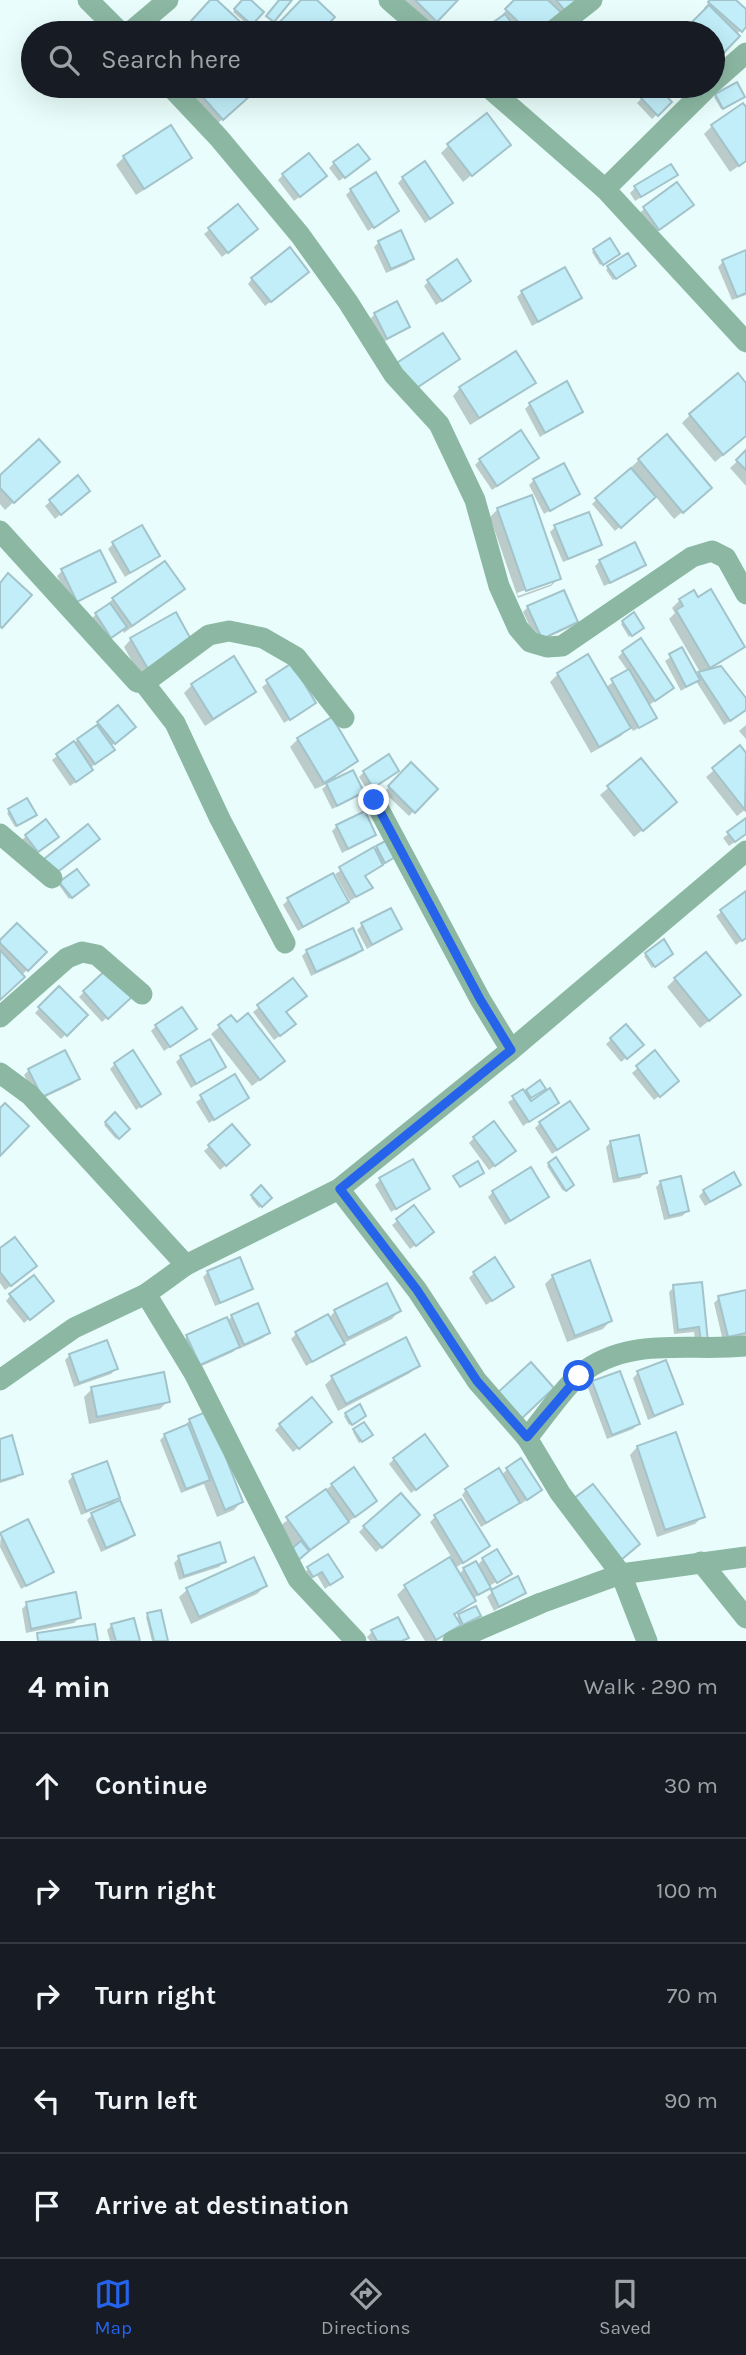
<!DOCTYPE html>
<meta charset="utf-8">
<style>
:root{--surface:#171b24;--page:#242831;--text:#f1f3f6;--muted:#9ea1a6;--line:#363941;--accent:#2563eb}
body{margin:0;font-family:Karla,sans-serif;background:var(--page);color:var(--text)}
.stop{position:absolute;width:21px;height:21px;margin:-16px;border:5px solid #2563eb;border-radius:50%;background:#fff}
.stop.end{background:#2563eb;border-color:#fff;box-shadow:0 2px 7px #0008}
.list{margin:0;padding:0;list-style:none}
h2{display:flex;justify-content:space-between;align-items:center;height:91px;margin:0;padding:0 28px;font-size:30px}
h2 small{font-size:23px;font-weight:400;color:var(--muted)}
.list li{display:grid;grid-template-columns:46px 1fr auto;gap:21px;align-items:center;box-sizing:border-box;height:105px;padding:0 28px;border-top:2px solid var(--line)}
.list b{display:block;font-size:26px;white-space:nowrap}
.list em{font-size:23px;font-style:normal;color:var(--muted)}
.icon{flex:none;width:38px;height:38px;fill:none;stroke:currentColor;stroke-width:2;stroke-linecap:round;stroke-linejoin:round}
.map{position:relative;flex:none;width:746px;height:1641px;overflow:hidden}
.search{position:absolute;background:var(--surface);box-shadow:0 7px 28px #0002;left:21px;right:21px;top:21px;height:77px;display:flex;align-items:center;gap:18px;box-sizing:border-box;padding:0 24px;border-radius:38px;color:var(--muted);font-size:26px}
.sheet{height:616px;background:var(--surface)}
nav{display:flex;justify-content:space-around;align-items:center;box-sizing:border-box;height:98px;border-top:2px solid var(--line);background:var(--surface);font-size:19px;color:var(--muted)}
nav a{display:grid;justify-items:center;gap:4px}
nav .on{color:var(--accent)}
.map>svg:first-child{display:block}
.shadow{fill:#0003;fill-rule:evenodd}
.building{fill:#c1eef9;stroke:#a3c3cb;stroke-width:2}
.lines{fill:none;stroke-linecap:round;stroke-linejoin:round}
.minor{stroke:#8cb8a3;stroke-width:21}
.route{stroke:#2563eb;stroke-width:9}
</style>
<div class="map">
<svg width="746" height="1641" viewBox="0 0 746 1641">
<rect width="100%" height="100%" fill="#e9fefc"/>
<g class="shadow">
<path d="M212,0l32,27 -6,6h-44l-7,-6z"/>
<path d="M244,0h4l14,12 -13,14 -16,-14z"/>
<path d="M405,0h50l-24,25z"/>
<path d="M516,0h63l-38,33 -6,-6 -6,6h-9l-4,-4v4h-35l23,-16 -2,-2z"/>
<path d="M711,0h23l12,11v13l-10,11 2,1 -25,26v-29h-30l23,-23 -2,-2z"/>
<path d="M176,27l5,6h-12z"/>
<path d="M196,86h52l-6,4 5,6 -30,28 -28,-32z"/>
<path d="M654,86h27l-13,14 2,2 -18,17 -15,-16z"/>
<path d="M716,95l25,3 -20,11 -7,-12z"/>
<path d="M746,111v50l-16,11 -26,-38 8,-8z"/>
<path d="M449,145h60l-46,37 -22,-29z"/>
<path d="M124,157l66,1 -8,7 -46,30 -20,-30z"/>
<path d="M334,163l29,1 -24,17 -10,-13z"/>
<path d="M283,175l37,6 -26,20 -16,-21z"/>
<path d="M403,178l48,25 -26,20 -27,-40z"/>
<path d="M671,179l-36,22 -5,-8 5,-5z"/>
<path d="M677,185l9,25 -33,24 -14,-21z"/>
<path d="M351,190l46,21 -29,20 -22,-36z"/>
<path d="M238,206l13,28 -29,23 -18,-23z"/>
<path d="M379,242l33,17 -5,5 -21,9 -12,-26z"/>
<path d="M594,250l22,5 -16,10 -8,-13z"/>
<path d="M746,252v43l-14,5 -14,-33 5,-5z"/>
<path d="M608,268h24l-19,12 -7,-10z"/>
<path d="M302,277l-37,29 -17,-22 4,-5z"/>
<path d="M429,281l35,5 -28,19 -12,-19z"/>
<path d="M522,292l58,6 -48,28 -15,-29z"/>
<path d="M375,314l33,13 -26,16 -12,-24z"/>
<path d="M533,382l-7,8 -56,35 -17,-29 7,-8z"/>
<path d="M746,386v50l-31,26 -33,-39 8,-8z"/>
<path d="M530,404l51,7 -41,26 -15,-28z"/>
<path d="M746,453v33l-16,-18z"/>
<path d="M480,460l52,2 -40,28 -17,-25z"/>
<path d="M639,460l63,35 -28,24 -19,-23 -40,35 -23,-27z"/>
<path d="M49,469l-44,41 -5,-6v-27z"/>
<path d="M77,478l6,17 -28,24 -10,-13z"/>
<path d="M534,480l44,14 -34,20 -15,-29z"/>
<path d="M498,509l61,69 -8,8 -33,12 -28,-81zM552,580v4l-34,12 -1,-3z"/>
<path d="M555,527l45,17 -5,5 -32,13 -13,-30z"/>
<path d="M113,544l45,11 -33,22 -17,-28z"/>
<path d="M600,561l44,4 -5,5 -35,16 -9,-20z"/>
<path d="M62,571l51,10 -5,5 -36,19 -15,-29z"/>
<path d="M183,589l-59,44 -2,-4 -16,12 -15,-22 22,-20z"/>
<path d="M697,599l46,48 -8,7 -27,16 38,31v9l-22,15 -28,-44 -15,10 -16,-30 17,-12 14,28 4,-5 -31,-53 6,-6 -3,-5 8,-8z"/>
<path d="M528,607l48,15 -5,5 -34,15 -14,-30z"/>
<path d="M623,622l17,7 -11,8 -8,-13z"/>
<path d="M131,639l60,4 -51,33 -16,-29z"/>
<path d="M623,652l49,36 -24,18 6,11 -5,5 -16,9 -3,-5 -9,10 -30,17 -41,-71 8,-8 47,14 23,-17 -10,-14z"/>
<path d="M291,666l23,37 -30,20 -22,-36z"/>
<path d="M192,685l62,7 -8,7 -41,27 -21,-33z"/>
<path d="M99,723l30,8 -19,16 -2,8 -18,13 1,2 -5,5 -16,11 -18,-26z"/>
<path d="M746,725v14l-7,-8z"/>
<path d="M298,739l58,22 -21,16 27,15 -5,5 -25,12 -10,-20 7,-6 -14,6 -25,-42z"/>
<path d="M740,748l6,8v53l-9,7 -31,-39z"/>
<path d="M641,760l26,50 -33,27 -34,-42z"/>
<path d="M411,765l24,24 -26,27 -25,-24z"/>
<path d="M397,771l-29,20 -9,-14 5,-5z"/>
<path d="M26,800l6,16 -17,11 -8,-14z"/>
<path d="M746,820v14l-17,12 -6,-8z"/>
<path d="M337,826l37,8 -5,5 -27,14 -10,-22z"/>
<path d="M26,836l26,6 -20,14 -11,-15z"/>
<path d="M377,848l16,10 -29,19 6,11 -20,13 -15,-27z"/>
<path d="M76,871l11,13 -18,15 -10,-14z"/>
<path d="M746,893v44l-10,8 -20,-29z"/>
<path d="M288,900l58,2 -48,29 -15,-26z"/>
<path d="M362,925l38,4 -33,20 -10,-19z"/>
<path d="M0,942l44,10 -44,46z"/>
<path d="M663,942l6,13 -17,13 -8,-12z"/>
<path d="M361,950l-5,5 -45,21 -9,-20 5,-5z"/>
<path d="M675,979l56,24 -31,25 -33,-41z"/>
<path d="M293,980l-9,32 5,17 -15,11 -21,-28z"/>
<path d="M59,988l27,27 -25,24 -26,-26z"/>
<path d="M84,992l46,4 -28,26 -23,-25z"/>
<path d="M231,1017l44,51 -23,18 -41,-52z"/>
<path d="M156,1026l39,3 -31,22 -13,-20z"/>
<path d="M626,1026l10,24 -15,12 -15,-18z"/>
<path d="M655,1053l17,33 -18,14 -22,-27z"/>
<path d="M181,1057l43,10 -33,21 -15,-26z"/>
<path d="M115,1064l43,30 -22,16 -26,-41z"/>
<path d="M29,1070l49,9 -5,5 -36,17 -13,-26z"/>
<path d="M234,1076l13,22 -38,25 -13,-21z"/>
<path d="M541,1090l-14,9 3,4h27l-34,23 -15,-24 19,-11z"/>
<path d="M115,1115l13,14 -12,10 -12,-14z"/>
<path d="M540,1123l47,6 -35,25 -17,-26z"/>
<path d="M232,1126l11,24 -23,20 -16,-19z"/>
<path d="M474,1138l35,17 -20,15 -20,-27z"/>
<path d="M611,1142l34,31 -5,5 -27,5 -7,-36z"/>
<path d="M549,1164l21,23 -7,4 -16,-25z"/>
<path d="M380,1180l48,9 -37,23 -16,-27z"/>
<path d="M661,1182l27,29 -6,5 -18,4 -8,-33z"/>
<path d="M739,1184l-34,22 -6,-10 5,-5z"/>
<path d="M261,1188l9,10 -11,10 -8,-10z"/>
<path d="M493,1192l54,5 -42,28 -17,-28z"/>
<path d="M413,1208l13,29 -16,12 -18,-24z"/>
<path d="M0,1250l30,21 -25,19 -5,-7z"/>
<path d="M208,1272l43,16 -5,5 -31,13 -12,-29z"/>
<path d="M474,1273l38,14 -26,18 -17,-27z"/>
<path d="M553,1276l57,45 -7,8 -36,13 -22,-58z"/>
<path d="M700,1284l6,58 -10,5 -2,-15 -20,2 -5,-42 5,-5z"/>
<path d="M746,1291v44l-23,6 -9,-38 5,-5z"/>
<path d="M10,1296l36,9 -22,18 -18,-22z"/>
<path d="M335,1311h64l-7,8 -50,25 -36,22 -15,-27 5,-5 33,-16z"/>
<path d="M232,1316l36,17 -5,5 -24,11 -1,-2 -5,5 -38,17 -13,-27 5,-5 40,-15z"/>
<path d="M70,1355l46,14 -5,5 -37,13 -9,-27z"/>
<path d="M665,1362l16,41 -5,5 -28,12 -15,-42 5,-5z"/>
<path d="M418,1365l-8,8 -72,38 -13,-26 8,-8z"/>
<path d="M593,1383l45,41 -5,5 -26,10 -19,-51z"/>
<path d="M92,1389l76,12 -8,8 -71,15 -5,-27z"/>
<path d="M346,1414l16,4 -13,7 -5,-9z"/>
<path d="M190,1420l51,82 -7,8 -17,7 -13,-33 -23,9 -21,-53 5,-5 17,-7z"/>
<path d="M280,1425l44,2 -31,25 -18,-22z"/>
<path d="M355,1430l14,7 -10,6 -6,-11z"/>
<path d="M0,1440l21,33 -5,5 -16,5z"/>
<path d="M637,1447l66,69 -8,8 -38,13 -27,-82z"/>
<path d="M394,1459l47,12 -30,22 -22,-29z"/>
<path d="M507,1470l28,24 -14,10 -1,-3 -7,7 -32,19 -19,-32 4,-5 35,-15z"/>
<path d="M73,1476l45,21 -9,10 -1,-3 -27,11 -13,-34z"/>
<path d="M332,1485l38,21 -69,51 -21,-31z"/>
<path d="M92,1515l41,20 -5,5 -27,12 -14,-32z"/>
<path d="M435,1517l48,34 -28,17 4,6 5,-5 13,-3 6,-7 27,15 -19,11 -18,14 -7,9 -13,8 3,3 3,-3 18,2 -16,7 -1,-2 -24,18h-11l-28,-46 8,-8 47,-29 -22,-36z"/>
<path d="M413,1520l-37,32 -17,-20 5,-5z"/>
<path d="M1,1534l51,37 -31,18 -21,-42z"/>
<path d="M327,1557l13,20 -15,12 -8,-14 -9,6 -5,-8z"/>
<path d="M179,1558l45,4 -5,5 -40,13 -5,-17z"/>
<path d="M253,1560l12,26 -8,8 -66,30 -12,-27 8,-7z"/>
<path d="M492,1592h32l-30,19 -7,-14z"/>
<path d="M27,1604l52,14 -5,5 -48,10 -4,-24z"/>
<path d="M148,1615l18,25v1h-14l-6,-24z"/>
<path d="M133,1620l5,21h-28l-3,-11 5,-5z"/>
<path d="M372,1632l35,5 -4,4h-33l-3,-4z"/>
</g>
<g class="building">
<path d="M210,0h7l29,27 -6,6h-36l-13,-12z"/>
<path d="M242,0h9l13,12 -12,13 -18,-16z"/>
<path d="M279,0h13l-18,22 -8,-6z"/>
<path d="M301,0h16l18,17 -15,16h-51z"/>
<path d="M415,0h43l-21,22z"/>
<path d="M514,0h34l16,15 -15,16 -8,-8 -11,10 -25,-24z"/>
<path d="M556,0h26l-15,13z"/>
<path d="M710,0h26l10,9v18l-4,5 -34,-30z"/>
<path d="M709,5l31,31 -25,26 -2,-3v-26h-27l-3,-2z"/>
<path d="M505,14l14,19h-41z"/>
<path d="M737,82l8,15 -22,12 -8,-15z"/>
<path d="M193,86h48l9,10 -27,24z"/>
<path d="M652,86h5l15,16 -14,14 -18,-19z"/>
<path d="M664,86h20l-9,9z"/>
<path d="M743,103l3,4v54l-7,5 -28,-41z"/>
<path d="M487,113l24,32 -39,31 -25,-32z"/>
<path d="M171,125l21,33 -48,31 -21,-33z"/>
<path d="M358,144l12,15 -25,19 -12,-16z"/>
<path d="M309,153l18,23 -27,21 -18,-23z"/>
<path d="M425,161l28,42 -23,16 -28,-42z"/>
<path d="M671,164l7,11 -37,22 -7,-11z"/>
<path d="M376,172l23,39 -25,17 -24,-39z"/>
<path d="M677,182l17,23 -35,25 -16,-23z"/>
<path d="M238,204l20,25 -30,24 -20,-25z"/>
<path d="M401,230l13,29 -23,10 -13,-28z"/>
<path d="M610,238l10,16 -17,11 -10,-16z"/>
<path d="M290,247l19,25 -38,30 -20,-24z"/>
<path d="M746,250v43l-9,4 -15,-37z"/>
<path d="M628,253l8,13 -20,13 -9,-13z"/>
<path d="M457,259l14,22 -29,20 -15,-21z"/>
<path d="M565,267l17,31 -44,24 -17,-31z"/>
<path d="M397,301l13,26 -23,12 -13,-26z"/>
<path d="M443,333l17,26 -48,32 -17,-27z"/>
<path d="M516,351l20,32 -57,35 -20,-31z"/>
<path d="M738,373l8,10v53l-23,19 -34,-41z"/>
<path d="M567,381l16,31 -38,21 -16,-30z"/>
<path d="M521,430l18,28 -42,28 -18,-27z"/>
<path d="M667,434l45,54 -29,25 -45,-54z"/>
<path d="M39,439l21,23 -46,41 -14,-15v-13z"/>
<path d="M746,450v20l-10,-10z"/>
<path d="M564,463l16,31 -30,17 -17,-32z"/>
<path d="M631,468l25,29 -35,31 -26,-30z"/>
<path d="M78,475l12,16 -29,24 -12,-15z"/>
<path d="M532,495l29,84 -35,12 -29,-83z"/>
<path d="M589,512l13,33 -34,14 -14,-34z"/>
<path d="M142,525l18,31 -30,17 -18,-31z"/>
<path d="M635,542l11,23 -36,18 -11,-23z"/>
<path d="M100,550l16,32 -39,20 -16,-33z"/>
<path d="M165,561l20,28 -53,37 -20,-28z"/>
<path d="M8,573l24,22 -30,33 -2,-2v-43z"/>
<path d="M711,589l34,58 -35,21 -34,-58 7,-4 -4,-7 15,-9 4,7z"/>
<path d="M564,590l14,32 -36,17 -15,-33z"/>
<path d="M110,603l17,24 -16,11 -16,-25z"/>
<path d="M176,612l17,31 -45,26 -18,-31z"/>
<path d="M634,612l10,16 -12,8 -10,-15z"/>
<path d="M641,638l33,50 -19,13 -33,-50z"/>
<path d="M682,647l18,33 -14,7 -17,-33z"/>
<path d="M588,654l43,74 -32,19 -42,-74z"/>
<path d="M234,656l22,36 -43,27 -22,-35z"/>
<path d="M292,663l24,40 -26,17 -24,-40z"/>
<path d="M721,666l25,32v12l-16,11 -32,-49z"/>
<path d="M629,669l28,49 -18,10 -28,-49z"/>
<path d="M118,705l18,22 -21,17 -18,-22z"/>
<path d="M332,717l26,44 -34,22 -27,-45z"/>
<path d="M97,725l18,25 -20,14 -18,-25z"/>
<path d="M74,741l19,29 -17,12 -20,-28z"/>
<path d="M740,745l6,8 -1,57 -33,-42z"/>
<path d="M389,754l10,17 -26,17 -10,-17z"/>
<path d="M641,758l36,44 -34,29 -36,-45z"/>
<path d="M411,762l27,27 -23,24 -27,-27z"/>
<path d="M353,770l11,22 -27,14 -11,-23z"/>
<path d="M27,798l10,17 -20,11 -9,-17z"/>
<path d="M365,811l11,24 -28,14 -12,-24z"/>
<path d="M746,818v16l-11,8 -8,-10z"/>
<path d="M46,819l13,18 -21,15 -13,-17z"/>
<path d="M88,824l12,15 -45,35 -11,-15z"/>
<path d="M387,840l10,16 -12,7 -9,-17z"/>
<path d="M374,847l9,18 -18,11 8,12 -17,9 -17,-30z"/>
<path d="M77,869l12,16 -17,13 -13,-16z"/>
<path d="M333,873l16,29 -46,25 -16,-29z"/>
<path d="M746,891v47l-4,3 -22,-31z"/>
<path d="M391,908l11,21 -30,16 -11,-22z"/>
<path d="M17,923l30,29 -19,19 -28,-28v-3z"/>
<path d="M353,928l10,22 -47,22 -10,-22z"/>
<path d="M664,939l9,15 -18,13 -10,-14z"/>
<path d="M0,950l25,27 -25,23z"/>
<path d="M706,952l35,43 -32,26 -35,-43z"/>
<path d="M108,968l25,28 -25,23 -25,-28z"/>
<path d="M293,978l14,18 -21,16 10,12 -16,12 -23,-31z"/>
<path d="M59,986l29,29 -21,21 -29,-29z"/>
<path d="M182,1007l15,22 -27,18 -15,-22z"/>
<path d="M248,1013l37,48 -25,19 -42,-55 13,-10 6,7z"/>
<path d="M626,1024l18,21 -17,14 -17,-21z"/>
<path d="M210,1039l16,28 -30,17 -16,-28z"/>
<path d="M65,1050l15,29 -38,18 -14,-28z"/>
<path d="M133,1050l28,44 -20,13 -27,-44z"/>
<path d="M655,1050l24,31 -19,16 -24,-31z"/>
<path d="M235,1074l14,24 -35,22 -14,-25z"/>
<path d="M540,1080l6,9 -15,9 -5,-8z"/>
<path d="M550,1088l9,15 -30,19 -17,-26 11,-7 8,12z"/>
<path d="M570,1101l19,28 -32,21 -18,-28z"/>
<path d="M5,1103l24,23 -29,30v-48z"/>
<path d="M115,1112l15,17 -11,10 -14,-17z"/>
<path d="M494,1121l22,30 -21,15 -22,-29z"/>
<path d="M232,1124l18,21 -24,21 -18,-21z"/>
<path d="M639,1135l8,38 -29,6 -8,-38z"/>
<path d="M556,1157l18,28 -8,6 -18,-28z"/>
<path d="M413,1159l17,30 -34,20 -17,-31z"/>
<path d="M478,1161l6,12 -24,14 -7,-11z"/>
<path d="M531,1167l18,30 -39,24 -18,-30z"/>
<path d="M734,1172l7,13 -31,17 -7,-12z"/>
<path d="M681,1176l8,35 -20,5 -9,-35z"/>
<path d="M261,1185l11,13 -10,9 -11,-12z"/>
<path d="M414,1205l20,27 -18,14 -20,-27z"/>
<path d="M15,1237l22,29 -26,20 -11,-14v-24z"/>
<path d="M240,1257l13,32 -33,14 -13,-32z"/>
<path d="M495,1257l19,30 -22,14 -19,-29z"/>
<path d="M590,1260l22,61 -37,15 -23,-61z"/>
<path d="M34,1275l20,26 -24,19 -21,-26z"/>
<path d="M702,1282l6,60 -7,1 -2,-16 -21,3 -5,-45z"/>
<path d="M387,1283l14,28 -53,27 -14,-28z"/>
<path d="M746,1290v43l-18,4 -10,-41z"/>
<path d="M258,1303l12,30 -26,12 -13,-30z"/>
<path d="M328,1314l17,30 -33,18 -17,-30z"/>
<path d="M227,1317l13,30 -40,18 -14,-30z"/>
<path d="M406,1337l14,29 -74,38 -15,-28z"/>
<path d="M107,1340l11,29 -39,14 -10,-29z"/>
<path d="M666,1360l17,44 -29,12 -17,-45z"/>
<path d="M531,1362l23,26 -35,33 -24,-26z"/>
<path d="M620,1371l20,53 -28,11 -20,-54z"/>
<path d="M164,1372l6,30 -73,15 -6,-30z"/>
<path d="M312,1397l20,25 -33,27 -20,-25z"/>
<path d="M360,1404l6,12 -14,9 -7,-12z"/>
<path d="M208,1411l35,91 -18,8 -36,-91z"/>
<path d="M364,1422l9,13 -11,7 -9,-13z"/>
<path d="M188,1424l22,56 -24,9 -22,-55z"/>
<path d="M676,1432l29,85 -40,13 -28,-84z"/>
<path d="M425,1434l23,32 -32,24 -23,-32z"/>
<path d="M12,1435l11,39 -23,7v-42z"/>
<path d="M521,1458l21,32 -15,10 -21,-32z"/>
<path d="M107,1461l13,37 -34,13 -14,-37z"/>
<path d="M354,1467l23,34 -22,16 -24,-33z"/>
<path d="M499,1468l21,35 -34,20 -21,-34z"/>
<path d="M593,1484l47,60 -19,16 -48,-61z"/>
<path d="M326,1489l23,33 -39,28 -24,-33z"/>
<path d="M401,1493l19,22 -38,33 -19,-22z"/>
<path d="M461,1499l29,47 -27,17 -29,-48z"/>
<path d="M120,1500l15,35 -29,13 -15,-35z"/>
<path d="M28,1519l26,53 -28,14 -26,-53z"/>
<path d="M301,1541l8,10 -14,12 -9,-10z"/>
<path d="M220,1542l6,20 -42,14 -6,-20z"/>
<path d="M497,1549l15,25 -15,9 -15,-25z"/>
<path d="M328,1554l15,23 -13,8 -8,-13 -9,5 -6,-10z"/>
<path d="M254,1557l13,29 -68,31 -13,-29z"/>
<path d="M450,1557l26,44 -22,13 7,11 -25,15 -32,-55z"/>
<path d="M476,1561l15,27 -13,7 -15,-27z"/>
<path d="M518,1576l8,17 -27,14 -8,-17z"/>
<path d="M76,1592l5,26 -50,11 -5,-27z"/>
<path d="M476,1606l5,10 -18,9 -5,-11z"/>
<path d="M161,1610l7,31h-14l-7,-28z"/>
<path d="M398,1617l11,21 -7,3h-25l-6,-11z"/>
<path d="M134,1618l6,23h-24l-5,-17z"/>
<path d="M95,1624l3,17h-60l-1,-8z"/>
</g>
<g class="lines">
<g class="minor">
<path d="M88,0l33,33"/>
<path d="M389,0l38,33"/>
<path d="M129,33l39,-33"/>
<path d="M550,33l42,-33"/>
<path d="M713,82l33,-29"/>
<path d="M170,86l49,52 81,97 48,67 46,73 45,49 36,76 24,86 19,42 12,14 17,5 15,-1 130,-89 20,-6 14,7 20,36"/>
<path d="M487,86l118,103 141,153"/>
<path d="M605,189l104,-103"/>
<path d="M0,531l137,151 7,1 65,-48 20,-4 34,7 33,19 48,61"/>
<path d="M144,683l31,40 45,96 65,124"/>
<path d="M374,800l106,199 31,51"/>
<path d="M0,834l52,44"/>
<path d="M0,1017l67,-59 15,-6 15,3 45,39"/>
<path d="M0,1073l30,22 156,170"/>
<path d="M339,1189l78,101 60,91 50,57 33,55 61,81 26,67"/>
<path d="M146,1294l48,79 104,206 58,62"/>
<path d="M0,1380l74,-52 72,-34 40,-29 153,-76 172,-139 235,-199"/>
<path d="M527,1438c15,-18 36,-49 52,-63 49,-40 110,-23 167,-29"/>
<path d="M701,1562l45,56"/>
<path d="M453,1641l88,-38 80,-29 125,-17"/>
</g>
</g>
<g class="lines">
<path class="route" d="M374,800l106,199 31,51 -171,139 77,101 60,91 50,56 52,-61"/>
</g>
</svg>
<div class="stop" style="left:579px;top:1376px"></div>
<div class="stop end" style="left:374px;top:800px"></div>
<div class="search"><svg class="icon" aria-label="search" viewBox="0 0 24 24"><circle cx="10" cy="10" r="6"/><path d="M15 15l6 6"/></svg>Search here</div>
</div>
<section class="sheet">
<h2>4 min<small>Walk · 290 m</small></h2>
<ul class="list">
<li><svg class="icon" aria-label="ahead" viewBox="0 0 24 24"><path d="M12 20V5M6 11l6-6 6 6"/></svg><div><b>Continue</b></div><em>30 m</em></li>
<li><svg class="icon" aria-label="right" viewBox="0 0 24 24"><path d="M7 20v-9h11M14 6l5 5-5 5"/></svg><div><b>Turn right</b></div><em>100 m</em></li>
<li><svg class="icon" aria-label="right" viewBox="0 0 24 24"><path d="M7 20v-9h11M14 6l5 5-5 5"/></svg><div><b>Turn right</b></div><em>70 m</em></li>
<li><svg class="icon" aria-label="left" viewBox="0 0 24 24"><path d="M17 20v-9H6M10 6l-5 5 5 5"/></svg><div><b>Turn left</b></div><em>90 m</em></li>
<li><svg class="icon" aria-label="arrive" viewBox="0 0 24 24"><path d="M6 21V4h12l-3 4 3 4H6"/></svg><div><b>Arrive at destination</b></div></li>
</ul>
</section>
<nav>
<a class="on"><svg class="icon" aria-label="map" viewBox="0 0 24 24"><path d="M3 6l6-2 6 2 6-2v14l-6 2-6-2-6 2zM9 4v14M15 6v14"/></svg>Map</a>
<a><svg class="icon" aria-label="directions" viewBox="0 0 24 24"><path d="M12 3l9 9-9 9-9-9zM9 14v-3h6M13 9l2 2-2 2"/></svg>Directions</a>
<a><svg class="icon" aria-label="saved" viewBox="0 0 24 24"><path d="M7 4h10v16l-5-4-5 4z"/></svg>Saved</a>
</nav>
